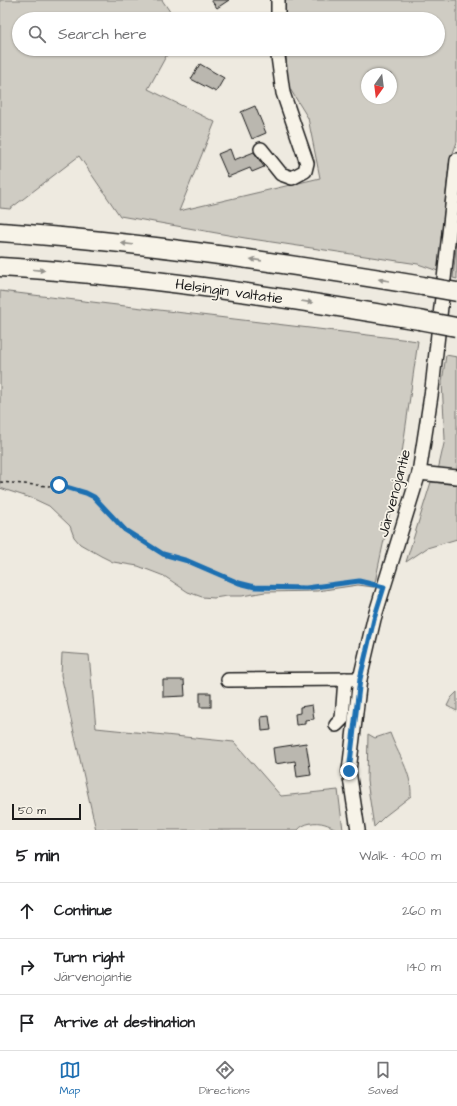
<!DOCTYPE html>
<meta charset="utf-8">
<style>
:root{--surface:#fff;--page:#f2f2f2;--text:#202124;--muted:#757577;--line:#e0e0e0;--accent:#1f6fb2}
body{margin:0;font-family:"Architects Daughter",sans-serif;background:var(--page);color:var(--text)}
.compass{position:absolute;left:361px;top:68px;width:36px;height:36px;border-radius:50%;background:var(--surface);box-shadow:0 1px 3px #0004;rotate:194deg}
.scale{position:absolute;left:12px;bottom:10px;width:69px;box-sizing:border-box;padding-left:4px;border:2px solid #1c1c1c;border-top:0;font-size:11px;line-height:14px;white-space:nowrap;color:#1c1c1c;-webkit-text-stroke:3px #f7f3e8;paint-order:stroke}
.stop{position:absolute;width:12px;height:12px;margin:-9px;border:3px solid #1f6fb2;border-radius:50%;background:#fff}
.stop.end{background:#1f6fb2;border-color:#fff;box-shadow:0 1px 4px #0008}
.list{margin:0;padding:0;list-style:none}
h2{display:flex;justify-content:space-between;align-items:center;height:52px;margin:0;padding:0 16px;font-size:17px}
h2 small{font-size:13px;font-weight:400;color:var(--muted)}
.list li{display:grid;grid-template-columns:26px 1fr auto;gap:12px;align-items:center;box-sizing:border-box;height:56px;padding:0 16px;border-top:1px solid var(--line)}
.list b{display:block;font-size:15px;white-space:nowrap}
.list p{margin:0;font-size:13px;white-space:nowrap;color:var(--muted)}
.list em{font-size:13px;font-style:normal;color:var(--muted)}
.icon{flex:none;width:22px;height:22px;fill:none;stroke:currentColor;stroke-width:2;stroke-linecap:round;stroke-linejoin:round}
.map{position:relative;flex:none;width:457px;height:830px;overflow:hidden}
.search{position:absolute;background:var(--surface);box-shadow:0 1px 3px #0004;left:12px;right:12px;top:12px;height:44px;display:flex;align-items:center;gap:10px;box-sizing:border-box;padding:0 14px;border-radius:22px;color:var(--muted);font-size:15px}
.sheet{height:220px;background:var(--surface)}
nav{display:flex;justify-content:space-around;align-items:center;box-sizing:border-box;height:56px;border-top:1px solid var(--line);background:var(--surface);font-size:11px;color:var(--muted)}
nav a{display:grid;justify-items:center;gap:2px}
nav .on{color:var(--accent)}
.map>svg:first-child{display:block}
.green{fill:#cfccc3;stroke:#767470;fill-rule:evenodd}
.building{fill:#bab7af;stroke:#1c1c1c}
.lines{fill:none;stroke-linecap:round;stroke-linejoin:round}
.minor-casing{stroke:#1c1c1c;stroke-width:16}
.highway-casing{stroke:#1c1c1c;stroke-width:21}
.path{stroke:#1c1c1c;stroke-width:1.5;stroke-dasharray:3 3;stroke-linecap:butt}
.minor{stroke:#f7f3e8;stroke-width:13}
.highway{stroke:#f7f3e8;stroke-width:18}
.highway-bridge-casing{stroke:#1c1c1c;stroke-width:21;stroke-linecap:butt}
.highway-bridge{stroke:#f7f3e8;stroke-width:18}
.oneway{fill:#94928c}
.route{stroke:#1f6fb2;stroke-width:5}
.labels{text-anchor:middle;stroke-width:3.5;stroke-linejoin:round;paint-order:stroke}
.street-label{font-size:15px;fill:#1c1c1c;stroke:#f7f3e8}
</style>
<div class="map">
<svg width="457" height="830" viewBox="0 0 457 830">
<rect width="100%" height="100%" fill="#eeeae0"/>
<filter id="ink" filterUnits="userSpaceOnUse"><feTurbulence type="fractalNoise" baseFrequency=".025" numOctaves="2"/><feDisplacementMap in="SourceGraphic" scale="8" xChannelSelector="R" yChannelSelector="G"/><feConvolveMatrix kernelMatrix="1 2 1 2 8 2 1 2 1" color-interpolation-filters="sRGB"/></filter>
<g filter="url(#ink)">
<g class="green">
<path d="M0,0h162l13,19h-156v30h151l-22,40 67,33 -36,89 141,-33 -12,-60 -21,-34 -1,-35h152v-30h-153v-19h172v142l-8,22 -11,107 -20,-7 -173,-26 -125,-22 -41,-60 -69,53 -10,-1zM367,74h24v24h-24z"/>
<path d="M457,238v41l-4,-1z"/>
<path d="M0,291l418,50 -17,119 -27,127 -16,-2 -41,6 -52,1 -23,4h-15l-13,2 -12,-1 -14,-5 -24,-16 -26,-10 -25,-4 -12,-6 -21,-12 -6,-7 -4,-11 -21,-20 -15,-7 -34,-11z"/>
<path d="M446,355l11,2v113h-19l7,-31 -3,-57z"/>
<path d="M431,482l26,3v54l-30,9 -21,14z"/>
<path d="M62,653l27,2 7,73 138,14 47,54 57,-6 5,40c-7,0 -11,-4 -18,-6 -9,-3 -22,-1 -27,6h-202l-35,-155z"/>
<path d="M457,692v19l-10,-5 4,-8z"/>
<path d="M390,733c8,22 22,39 21,63l-26,20 -11,11 -7,-46 1,-47 7,4z"/>
</g>
<g class="building">
<path d="M211,0h18l-12,8z"/>
<path d="M200,64l24,14 -8,14 -25,-13z"/>
<path d="M255,106l11,27 -14,6 -11,-27z"/>
<path d="M230,149l4,11 20,-8 10,15 -12,5 -2,-4 -22,9 -10,-23z"/>
<path d="M163,680h21l1,16 -22,1z"/>
<rect x="200" y="693" width="11" height="14"/>
<path d="M312,705l2,14 -9,1v4l-9,1 -1,-11 5,-1v-6z"/>
<path d="M269,716l2,14 -9,1 -1,-14z"/>
<path d="M306,743l5,32 -14,2 -2,-16 -20,3 -2,-16z"/>
</g>
<g class="lines">
<g class="minor-casing">
<g id="minor">
<path d="M278,19v-19"/>
<path d="M261,149l20,25 11,4 13,-7 2,-8 -24,-70 -6,-44"/>
<path d="M419,473l38,4"/>
<path d="M228,680l132,-1"/>
<path d="M336,725l6,-6 3,-40"/>
<path d="M358,830l-9,-59 11,-92 14,-60 45,-146 13,-84 25,-229"/>
</g>
</g>
<g class="highway-casing">
<g id="highway">
<path d="M0,232c142,10 283,31 423,54"/>
<path d="M0,267c141,8 280,30 419,53"/>
</g>
</g>
<path class="path" d="M0,482l48,4 11,-1 27,8 8,4 31,33 38,24 25,7 51,22 16,4 51,1 53,-7 13,3"/>
<use href="#minor" class="minor"/>
<use href="#highway" class="highway"/>
<g class="highway-bridge-casing">
<g id="highway-bridge">
<path d="M423,286l34,6"/>
<path d="M419,320l37,7"/>
</g>
</g>
<use href="#highway-bridge" class="highway-bridge"/>
</g>
<defs><path id="oneway-solid" d="M-6-.8H1V-3.2L6.5 0L1 3.2V.8H-6Z"/></defs>
<g class="oneway">
<use href="#oneway-solid" transform="translate(127 244) rotate(-173)"/>
<use href="#oneway-solid" transform="translate(256 260) rotate(-172)"/>
<use href="#oneway-solid" transform="translate(39 270) rotate(5)"/>
<use href="#oneway-solid" transform="translate(384 280) rotate(-171)"/>
<use href="#oneway-solid" transform="translate(307 302) rotate(9)"/>
</g>
</g>
<g class="lines" filter="url(#ink)">
<path class="route" d="M59,485l27,8 8,4 31,33 38,24 25,7 51,22 16,4 51,1 53,-7 25,6 -10,32 -14,60 -11,92"/>
</g>
<g class="labels">
<g class="street-label">
<text transform="translate(229 291) rotate(8)" y="5">Helsingin valtatie</text>
<text transform="translate(394 493) rotate(-75)" y="5">Järvenojantie</text>
</g>
</g>
</svg>
<svg class="compass" viewBox="-18 -18 36 36"><path d="M0-13l5 13h-10z" fill="#e53935"/><path d="M0 13l5-13h-10z" fill="#757577"/></svg>
<div class="scale">50 m</div>
<div class="stop" style="left:59px;top:485px"></div>
<div class="stop end" style="left:349px;top:771px"></div>
<div class="search"><svg class="icon" aria-label="search" viewBox="0 0 24 24"><circle cx="10" cy="10" r="6"/><path d="M15 15l6 6"/></svg>Search here</div>
</div>
<section class="sheet">
<h2>5 min<small>Walk · 400 m</small></h2>
<ul class="list">
<li><svg class="icon" aria-label="ahead" viewBox="0 0 24 24"><path d="M12 20V5M6 11l6-6 6 6"/></svg><div><b>Continue</b></div><em>260 m</em></li>
<li><svg class="icon" aria-label="right" viewBox="0 0 24 24"><path d="M7 20v-9h11M14 6l5 5-5 5"/></svg><div><b>Turn right</b><p>Järvenojantie</p></div><em>140 m</em></li>
<li><svg class="icon" aria-label="arrive" viewBox="0 0 24 24"><path d="M6 21V4h12l-3 4 3 4H6"/></svg><div><b>Arrive at destination</b></div></li>
</ul>
</section>
<nav>
<a class="on"><svg class="icon" aria-label="map" viewBox="0 0 24 24"><path d="M3 6l6-2 6 2 6-2v14l-6 2-6-2-6 2zM9 4v14M15 6v14"/></svg>Map</a>
<a><svg class="icon" aria-label="directions" viewBox="0 0 24 24"><path d="M12 3l9 9-9 9-9-9zM9 14v-3h6M13 9l2 2-2 2"/></svg>Directions</a>
<a><svg class="icon" aria-label="saved" viewBox="0 0 24 24"><path d="M7 4h10v16l-5-4-5 4z"/></svg>Saved</a>
</nav>
